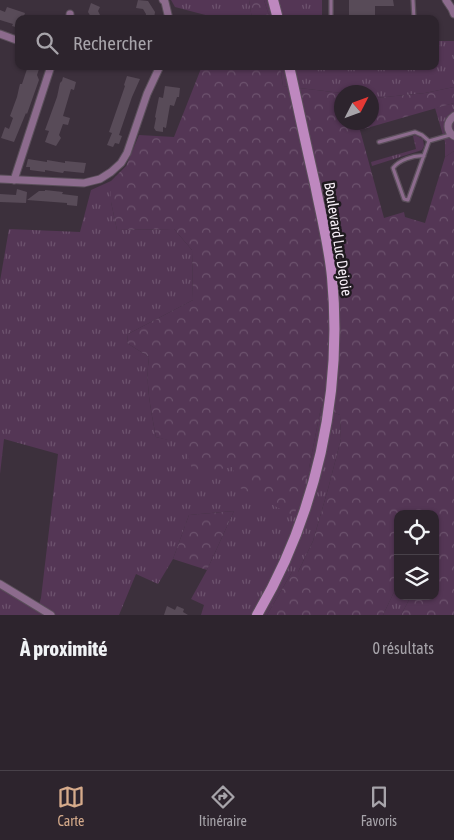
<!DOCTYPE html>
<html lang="fr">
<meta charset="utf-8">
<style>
:root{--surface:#2d242d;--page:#393039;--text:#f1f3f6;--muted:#a7a4aa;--line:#484149;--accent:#d6ab8b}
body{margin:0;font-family:"Asap Condensed",sans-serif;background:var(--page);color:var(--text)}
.controls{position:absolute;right:15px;bottom:15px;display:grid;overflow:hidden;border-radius:10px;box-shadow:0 1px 4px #0004}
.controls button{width:45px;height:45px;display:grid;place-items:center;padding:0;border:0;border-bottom:1px solid var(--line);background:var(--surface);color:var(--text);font:25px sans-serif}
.compass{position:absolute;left:334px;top:85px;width:45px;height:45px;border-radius:50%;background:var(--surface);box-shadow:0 1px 4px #0004;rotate:48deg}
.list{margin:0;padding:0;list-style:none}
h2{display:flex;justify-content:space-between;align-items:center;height:65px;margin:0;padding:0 20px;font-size:21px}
h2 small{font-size:16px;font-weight:400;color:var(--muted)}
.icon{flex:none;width:28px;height:28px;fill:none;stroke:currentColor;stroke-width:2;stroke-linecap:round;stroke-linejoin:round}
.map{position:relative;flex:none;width:454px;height:615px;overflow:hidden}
.search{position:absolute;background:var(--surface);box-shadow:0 1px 4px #0004;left:15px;right:15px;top:15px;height:55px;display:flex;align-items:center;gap:12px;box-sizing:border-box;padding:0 18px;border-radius:10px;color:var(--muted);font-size:19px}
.sheet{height:155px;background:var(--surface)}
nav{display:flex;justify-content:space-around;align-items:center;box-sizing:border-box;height:70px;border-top:1px solid var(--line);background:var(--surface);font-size:14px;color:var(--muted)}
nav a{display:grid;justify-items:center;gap:2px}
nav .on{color:var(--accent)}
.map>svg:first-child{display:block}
.grass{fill:url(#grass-tufts)}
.forest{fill:url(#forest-crowns)}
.building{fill:#584b58}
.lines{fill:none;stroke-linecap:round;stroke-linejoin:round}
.service-casing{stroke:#5a4f5a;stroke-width:5.5}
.minor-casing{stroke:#5a4f5a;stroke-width:9}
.secondary-casing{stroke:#5a4f5a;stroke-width:12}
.service{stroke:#8c6b8d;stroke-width:3}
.minor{stroke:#8c6b8d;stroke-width:7}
.secondary{stroke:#be88bf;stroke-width:10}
.labels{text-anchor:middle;stroke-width:5;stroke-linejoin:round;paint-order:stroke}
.street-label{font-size:15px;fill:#f7eff7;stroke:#1f1a1f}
</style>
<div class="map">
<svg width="454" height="615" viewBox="0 0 454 615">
<defs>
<pattern id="grass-tufts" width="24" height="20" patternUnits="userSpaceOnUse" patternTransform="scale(1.25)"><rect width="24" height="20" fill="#543655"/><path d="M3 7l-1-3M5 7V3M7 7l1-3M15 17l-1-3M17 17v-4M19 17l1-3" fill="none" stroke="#6d536e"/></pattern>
<pattern id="forest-crowns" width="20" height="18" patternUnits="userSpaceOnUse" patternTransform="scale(1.25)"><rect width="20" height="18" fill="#543655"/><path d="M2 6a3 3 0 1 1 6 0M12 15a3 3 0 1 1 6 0" fill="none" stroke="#6d536e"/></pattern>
</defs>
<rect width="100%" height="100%" fill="#3c303c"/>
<g class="grass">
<path d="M171,0h78l3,19h-39v-2l-38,-10z"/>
<path d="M264,0h58v19h-52z"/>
<path d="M435,41h19v46l-29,6 -49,5 -4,-1v-5l-31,1 -58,-7 -3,-20h155z"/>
<path d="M454,103v48l-9,6v-15l-10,-34z"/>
<path d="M415,135l8,4 1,7 -2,4 -50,16 -1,-4 45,-13 -3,-13z"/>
<path d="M111,181v21l6,28 57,-1 18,21 1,50 -65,34 -1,9 22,14c-4,27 2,53 7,80l27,6 49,24 77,1 12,-61 19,8 1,24 -13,50 -15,52 -15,31h-6l-25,43h-66l3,-10 -13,-6 16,-29 27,-59 -45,4 -16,44 -15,25 -22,-10 -17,41h-119v-27l37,23 4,-13 17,-144 -54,-15 -4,35v-193l9,-52 71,3 11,-42z"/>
<path d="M396,588l2,1v7h10l2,2 -9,17h-18z"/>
</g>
<g class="forest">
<path d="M249,0h15l6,19h-18z"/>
<path d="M202,66h78l3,20 58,7 1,29h30v-25l4,1 49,-5 29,-6v16l-94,27 24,88 20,-6 1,5 20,6 20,-66 9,-6v464h-53l9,-17 -2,-2h27v-82h-37v75l-2,-1 -13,27h-116l25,-43h6l15,-31 15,-52 13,-50 -1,-24 -19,-8 -12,61 -15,48 -54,-28 -8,-21 -38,7 -11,-30 -27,-7c-5,-27 -11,-53 -7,-80l-22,-14 1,-9 65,-34 -1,-50 -18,-21 -57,1 -6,-28v-21l15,-15 13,-31 35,2z"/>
<path d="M234,511l-27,59 -34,-11 16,-44z"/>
</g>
<g class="building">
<path d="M138,0l10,1 7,11 -1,7h-9l1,-5 -3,-5 -7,-1z"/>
<path d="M349,0h44l1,6h-19v12l-26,1z"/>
<path d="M91,3l9,4 -2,4 4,8h-10l-4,-7z"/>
<path d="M7,7l18,6 -2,6h-4v9l-7,-2 1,-2 -13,-4v-10l5,2z"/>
<path d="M29,66l10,3 -2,6 2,5 -12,34 -1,-1 -12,29 -13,-4 4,-11 4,2 4,-11 -3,-2 7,-19 2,-9 1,-4h2l5,-15 1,1z"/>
<path d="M127,76l13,3 -8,18 -13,38 3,1 -3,8 -4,-1 -2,4 -6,-2 5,-12 -3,-1 16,-46 -1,-1z"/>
<path d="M63,77l13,5 -2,8 -3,-1 -8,27 7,2 -2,7 -5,-1 -4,11 2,3 -5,8 -11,-4 4,-11 -4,-1 12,-33 3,-14 2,-2z"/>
<path d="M165,86l15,2 -1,9h-2l-3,9 -4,-1 -4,23 -3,-1v5l-7,-1 -2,-3 2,-10 -1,-1 4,-20 4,1z"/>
<path d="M28,159l19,3v-2l18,3v-2l21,2 -2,10 -20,-2 -1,2 -18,-3v2l-15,-2v-3h-4z"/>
<path d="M17,189l10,3 -1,11 -26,-1v-8l16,1z"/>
<path d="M45,190l18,2 -1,2 16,2 -1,10 -10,-1v-2l-40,-3 12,-9h6z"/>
<path d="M167,606l8,4 2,-4 7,3 -1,3 5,3h-24z"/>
</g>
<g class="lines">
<g class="service-casing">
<g id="service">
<path d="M331,0v19"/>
<path d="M413,0l1,19"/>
<path d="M379,142l36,-10 7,3 7,6"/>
<path d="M424,156c-10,-1 -25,4 -31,12l11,31 4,1 21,-59 21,-6"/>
</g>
</g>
<g class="minor-casing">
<g id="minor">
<path d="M163,0l2,2 4,17"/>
<path d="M446,0l6,9 2,5"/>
<path d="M70,14v5"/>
<path d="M0,34l19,7"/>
<path d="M454,116c-8,6 -8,15 0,20"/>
<path d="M0,179l84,4 16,-4 11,-7 10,-9 6,-10 20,-59 13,-28"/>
<path d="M14,180l37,-114"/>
<path d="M0,584l51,31"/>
</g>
</g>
<g class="secondary-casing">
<g id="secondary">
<path d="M273,0l5,19"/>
<path d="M257,615c59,-100 86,-221 75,-338 -3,-31 -11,-62 -17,-93 -9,-39 -17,-78 -26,-118"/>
</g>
</g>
<use href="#service" class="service"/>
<use href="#minor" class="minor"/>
<use href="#secondary" class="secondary"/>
</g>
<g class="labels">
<g class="street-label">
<text transform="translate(338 239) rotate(81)" y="5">Boulevard Luc Dejoie</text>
</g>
</g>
</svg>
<div class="controls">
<button><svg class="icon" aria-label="locate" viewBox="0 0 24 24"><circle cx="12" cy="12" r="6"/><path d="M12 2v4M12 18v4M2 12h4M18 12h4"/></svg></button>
<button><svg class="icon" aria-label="layers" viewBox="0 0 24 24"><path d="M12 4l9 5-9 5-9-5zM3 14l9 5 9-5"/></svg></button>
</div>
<svg class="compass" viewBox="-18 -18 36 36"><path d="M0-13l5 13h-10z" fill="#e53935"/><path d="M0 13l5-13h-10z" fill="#a7a4aa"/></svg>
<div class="search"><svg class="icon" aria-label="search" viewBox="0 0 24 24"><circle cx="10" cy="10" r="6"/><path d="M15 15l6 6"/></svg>Rechercher</div>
</div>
<section class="sheet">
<h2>À proximité<small>0 résultats</small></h2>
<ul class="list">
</ul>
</section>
<nav>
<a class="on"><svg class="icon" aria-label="map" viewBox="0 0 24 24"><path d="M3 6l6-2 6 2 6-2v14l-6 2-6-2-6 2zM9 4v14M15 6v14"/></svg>Carte</a>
<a><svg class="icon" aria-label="directions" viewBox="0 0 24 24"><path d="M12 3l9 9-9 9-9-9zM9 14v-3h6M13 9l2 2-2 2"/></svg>Itinéraire</a>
<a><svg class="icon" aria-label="saved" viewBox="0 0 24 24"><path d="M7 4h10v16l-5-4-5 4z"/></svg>Favoris</a>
</nav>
